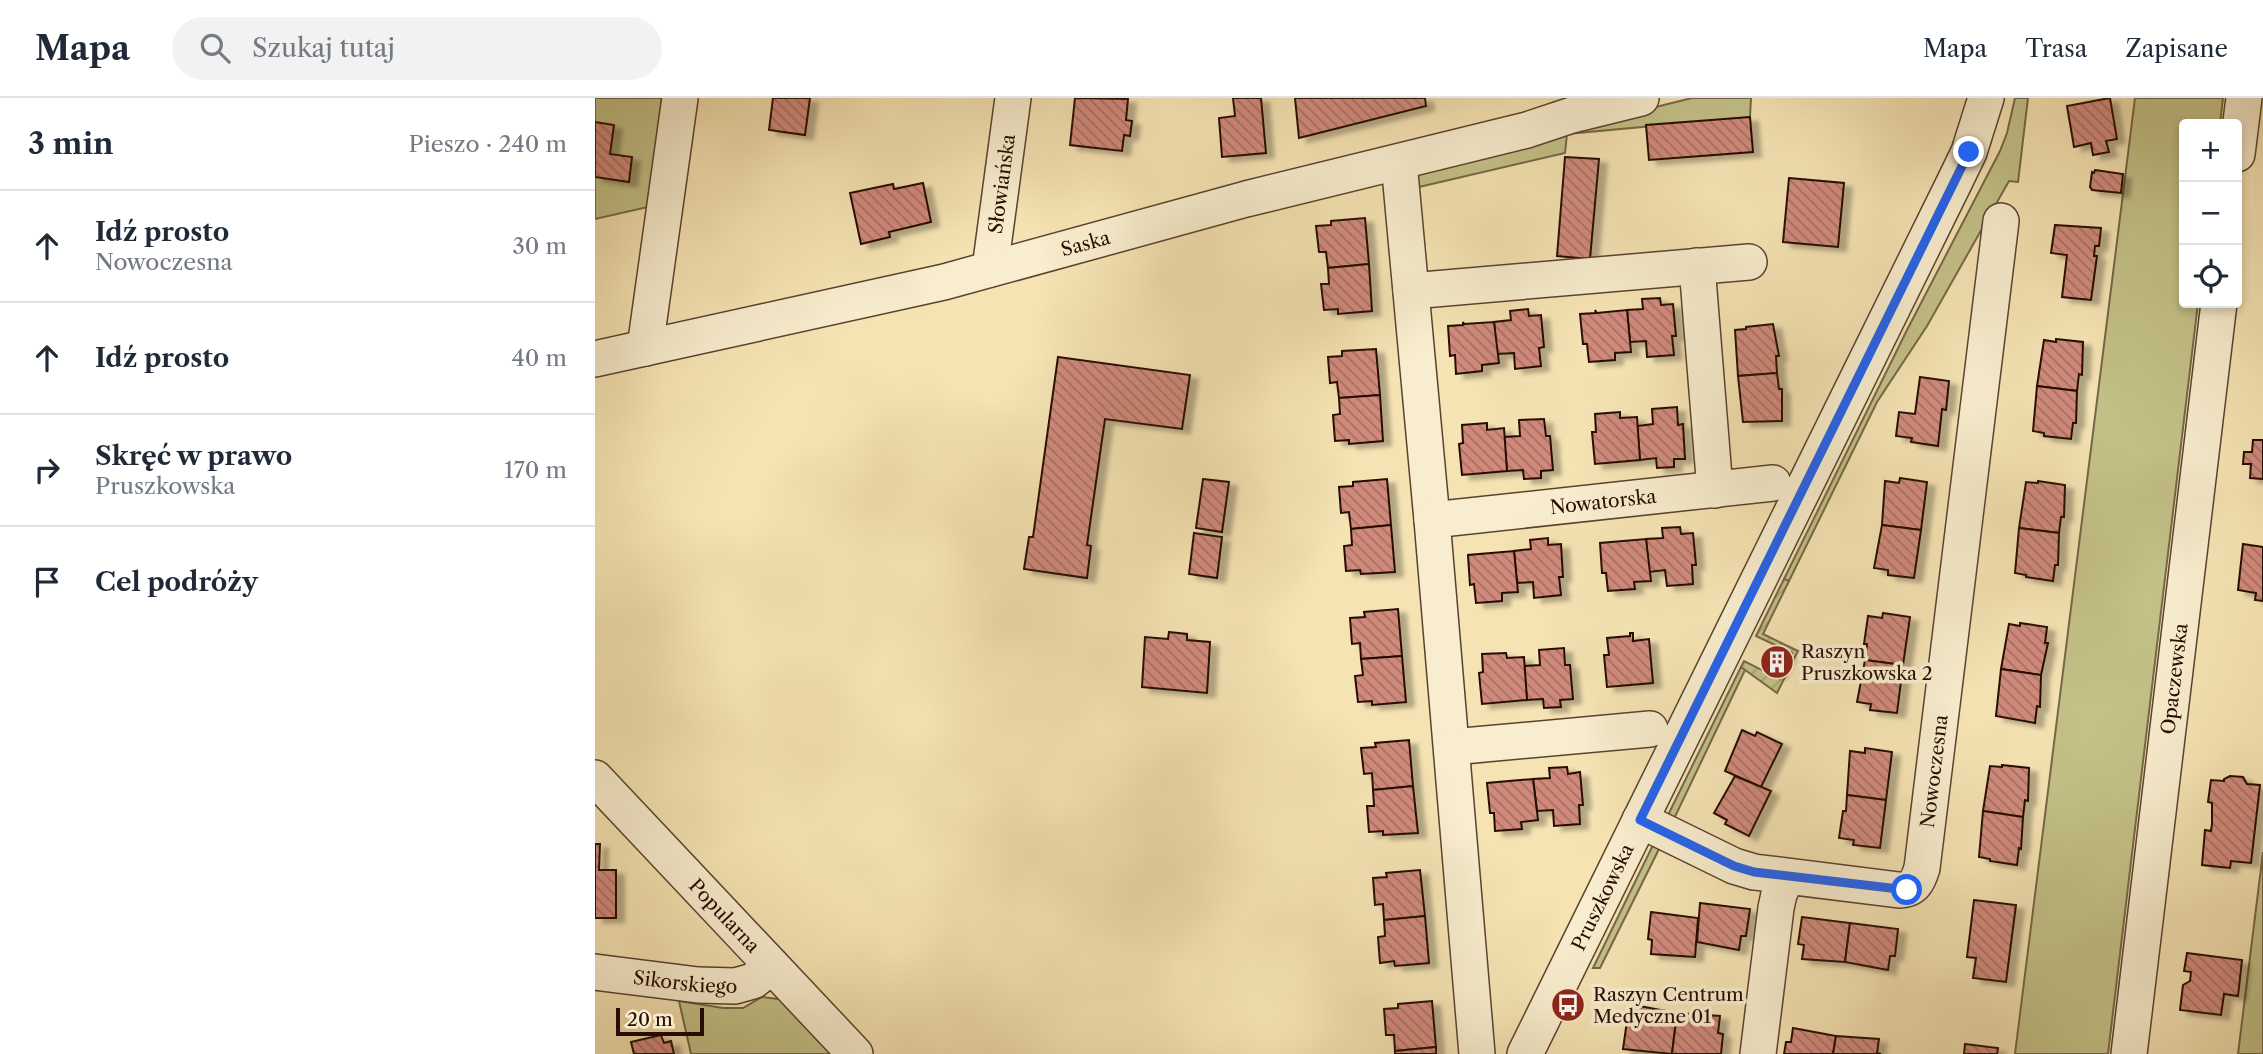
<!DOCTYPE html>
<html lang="pl">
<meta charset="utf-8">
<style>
:root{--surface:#fff;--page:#f2f2f3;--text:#1f2937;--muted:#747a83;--line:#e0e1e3}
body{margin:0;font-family:"Libre Caslon Text",serif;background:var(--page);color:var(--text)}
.controls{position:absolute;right:21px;top:21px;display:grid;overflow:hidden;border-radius:7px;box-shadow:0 4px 10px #0003}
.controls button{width:63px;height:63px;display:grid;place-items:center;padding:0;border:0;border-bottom:2px solid var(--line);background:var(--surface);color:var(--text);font:35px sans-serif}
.scale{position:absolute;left:21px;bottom:18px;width:88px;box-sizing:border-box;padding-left:7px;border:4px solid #280d03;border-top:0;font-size:19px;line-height:24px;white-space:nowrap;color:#280d03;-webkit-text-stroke:5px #f8edce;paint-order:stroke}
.stop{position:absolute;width:21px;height:21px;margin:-16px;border:5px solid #2563eb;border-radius:50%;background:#fff}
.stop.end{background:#2563eb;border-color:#fff;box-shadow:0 2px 7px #0008}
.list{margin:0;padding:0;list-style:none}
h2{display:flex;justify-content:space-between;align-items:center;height:91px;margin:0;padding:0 28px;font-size:30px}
h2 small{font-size:23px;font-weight:400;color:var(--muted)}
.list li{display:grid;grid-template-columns:46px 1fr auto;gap:21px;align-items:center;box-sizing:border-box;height:112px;padding:0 28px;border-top:2px solid var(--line)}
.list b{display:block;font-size:26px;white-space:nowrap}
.list p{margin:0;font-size:23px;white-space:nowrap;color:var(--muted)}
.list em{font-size:23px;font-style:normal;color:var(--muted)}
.icon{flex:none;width:38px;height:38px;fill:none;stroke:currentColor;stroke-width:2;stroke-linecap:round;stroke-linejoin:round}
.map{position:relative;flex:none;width:1668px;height:956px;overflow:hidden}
header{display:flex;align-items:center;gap:42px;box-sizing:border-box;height:98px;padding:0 35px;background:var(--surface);border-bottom:2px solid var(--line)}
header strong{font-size:33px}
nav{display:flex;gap:38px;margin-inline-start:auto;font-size:24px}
.search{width:490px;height:63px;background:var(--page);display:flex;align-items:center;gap:18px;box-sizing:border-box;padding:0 24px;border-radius:38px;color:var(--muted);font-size:26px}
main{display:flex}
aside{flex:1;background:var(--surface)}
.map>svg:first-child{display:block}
.grass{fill:#c3c188;stroke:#766746;stroke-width:2}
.garden{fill:url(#garden-furrows);stroke:#766746;stroke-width:2}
.building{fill:url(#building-back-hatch);stroke:#280d03;stroke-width:2;filter:url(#shadow)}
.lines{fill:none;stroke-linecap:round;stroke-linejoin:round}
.minor-casing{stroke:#5b422f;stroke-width:38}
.minor{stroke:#f8edce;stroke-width:35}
.route{stroke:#2563eb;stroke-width:9}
.labels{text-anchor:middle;stroke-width:7;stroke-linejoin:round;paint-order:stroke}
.street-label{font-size:19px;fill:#280d03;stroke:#f8edce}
.poi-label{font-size:19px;fill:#280d03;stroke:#f8edce;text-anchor:start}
</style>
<header>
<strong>Mapa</strong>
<div class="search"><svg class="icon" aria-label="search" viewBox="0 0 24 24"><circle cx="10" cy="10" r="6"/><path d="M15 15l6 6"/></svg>Szukaj tutaj</div>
<nav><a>Mapa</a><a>Trasa</a><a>Zapisane</a></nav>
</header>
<main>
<aside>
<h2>3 min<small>Pieszo · 240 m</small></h2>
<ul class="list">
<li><svg class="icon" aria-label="ahead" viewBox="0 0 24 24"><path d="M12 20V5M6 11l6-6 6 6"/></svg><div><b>Idź prosto</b><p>Nowoczesna</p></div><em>30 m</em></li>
<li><svg class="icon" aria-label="ahead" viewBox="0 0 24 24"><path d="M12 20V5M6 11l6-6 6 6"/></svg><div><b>Idź prosto</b></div><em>40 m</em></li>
<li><svg class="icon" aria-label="right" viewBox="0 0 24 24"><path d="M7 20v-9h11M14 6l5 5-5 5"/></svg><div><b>Skręć w prawo</b><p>Pruszkowska</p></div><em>170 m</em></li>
<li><svg class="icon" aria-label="arrive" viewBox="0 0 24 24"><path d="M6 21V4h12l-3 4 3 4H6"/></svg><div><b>Cel podróży</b></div></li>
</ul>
</aside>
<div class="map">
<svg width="1668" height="956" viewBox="0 0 1668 956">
<defs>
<pattern id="garden-furrows" width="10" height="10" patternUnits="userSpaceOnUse" patternTransform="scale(1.75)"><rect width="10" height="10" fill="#c3c188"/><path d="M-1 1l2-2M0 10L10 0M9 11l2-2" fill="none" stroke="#a8a574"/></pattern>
<pattern id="building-back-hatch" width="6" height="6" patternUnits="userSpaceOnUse" patternTransform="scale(1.75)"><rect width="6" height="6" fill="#d08a7b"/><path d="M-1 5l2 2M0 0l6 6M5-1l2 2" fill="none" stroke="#a96f63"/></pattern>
<filter id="shadow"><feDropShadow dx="8" dy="4.5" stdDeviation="2" flood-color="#0004"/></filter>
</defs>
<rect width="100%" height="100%" fill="#f5e3b3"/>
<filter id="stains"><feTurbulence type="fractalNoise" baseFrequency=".00286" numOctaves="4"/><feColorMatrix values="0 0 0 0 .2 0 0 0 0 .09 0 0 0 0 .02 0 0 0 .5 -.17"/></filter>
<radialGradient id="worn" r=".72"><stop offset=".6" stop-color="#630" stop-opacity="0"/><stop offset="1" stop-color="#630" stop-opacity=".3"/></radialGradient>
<g class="grass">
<path d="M0,0h67l-14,109 -53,12z"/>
<path d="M1097,0h59l-1,19 -183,17 -2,19 -146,34 -2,-21z"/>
<path d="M1420,0h13l-10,84 -9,-1 -82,145 -50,76 -88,179 -5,-2 123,-249 93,-179 7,-18z"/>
<path d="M1540,0h88l-3,26h-36v179h14l-90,751h-93z"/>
<path d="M1146,569l4,3 -73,153 -5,-6z"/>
<path d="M1059,745l6,4 -60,121h-7z"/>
<path d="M1668,754v202h-25z"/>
<path d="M167,899l24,3 50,54h-145l-12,-53 44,7h20z"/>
</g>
<path class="garden" d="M1189,481l5,2 -26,53 35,17 -21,42 -36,-26 3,-6 36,18 12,-26 -36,-17z"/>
<g class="building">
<path d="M178,0h37l-5,37 -36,-5z"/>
<path d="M480,0l53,1 -2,21 6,1 -2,15 -6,-1 -2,16 -52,-6z"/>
<path d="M638,0h28l5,55 -44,4 -3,-39 16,-2z"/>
<path d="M700,0h130l1,8 -127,32z"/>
<path d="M1515,0l7,41 -11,2 3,11 -16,3 -2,-12 -17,4 -7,-41z"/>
<path d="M1155,19l3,35 -104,8 -3,-35z"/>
<path d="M0,24l19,3 -4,29 22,3 -3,25 -34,-5z"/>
<path d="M970,59l34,2 -9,100 -33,-3z"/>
<path d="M1500,72l28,4 -2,19 -29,-3 -2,-3 2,-15 2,1z"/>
<path d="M1194,80l55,5 -6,64 -55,-5z"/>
<path d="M328,85l8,39 -42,10 1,5 -29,7 -11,-51 43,-9 1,5z"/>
<path d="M770,120l4,46 -41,4 -2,-16h-7l-3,-26 15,-1v-4z"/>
<path d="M1460,127l46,3 -2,18h-4l-1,10h3l-6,44 -29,-3 5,-42 -16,-2z"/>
<path d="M774,166l3,47 -34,3v-5l-14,1 -3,-26h8l-1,-16z"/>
<path d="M1065,200l1,7 12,-1 3,32h-4l2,19 -27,2 -1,-16 -16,1 -3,-32 16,-1 -1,-10z"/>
<path d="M933,211l1,7 12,-1 3,32 -5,1 2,18 -26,3 -1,-16 -17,1 -3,-32 17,-2 -1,-9z"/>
<path d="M1000,212l2,3 30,-3 4,42 -16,1v7l-26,2 -2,-18h-4l-3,-30 16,-1z"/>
<path d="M868,224l1,2 30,-2 5,41 -17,2v6l-26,3 -1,-19 -5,1 -2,-30 15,-1z"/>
<path d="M1178,226l6,32h-3l1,17 -39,3 -3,-46 11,-1v-2z"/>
<path d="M1461,241l27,3 -1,33 -3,-1 -2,17 -40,-5 7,-46 12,2z"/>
<path d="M781,251l4,46 -41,3 -2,-16 -7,1 -2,-26 14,-1v-5z"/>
<path d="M463,259l132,18 -8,54 -77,-10 -18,126 4,1 -4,32 -63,-9 5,-32h4z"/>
<path d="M1182,275l2,16h3v32l-39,1 -5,-46z"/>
<path d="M1325,279l29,4 -3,29 -4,-1 -4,37 -27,-4 1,-4 -16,-2 3,-24 16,2z"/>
<path d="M1442,288l40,5 -1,32h-3l-2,16 -27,-3v-3l-11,-2z"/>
<path d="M785,297l3,46 -34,3v-4l-14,1 -2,-26 7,-1 -1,-16z"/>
<path d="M1082,309l1,18 5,-1 2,35h-11v8l-17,1 -1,-10 -16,2 -3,-34 16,-2 -1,-15z"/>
<path d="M1025,314v6l17,-1 3,43 -45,4 -3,-32h4l-1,-18z"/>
<path d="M949,321l2,17h4l3,34 -12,1v7l-17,1 -1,-9 -16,1 -3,-34 16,-1 -1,-16z"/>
<path d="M892,325v7l17,-2 3,43 -45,4 -3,-31 4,-1 -1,-18z"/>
<path d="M1658,342h10v39l-13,-1 1,-14h-8l1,-12h8z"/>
<path d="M1305,380l27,4 -6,48 -39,-5 3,-44 14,2z"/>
<path d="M608,381l26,3 -7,50 -26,-4z"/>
<path d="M792,381l4,46 -40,4 -2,-17 -8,1 -2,-26 14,-1v-4z"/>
<path d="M1443,383l27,4 -1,32h-3l-2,16 -40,-5 7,-46 12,1z"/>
<path d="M796,427l4,47 -34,2 -1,-4 -14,1 -2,-25 8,-1 -1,-16z"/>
<path d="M1287,427l39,5 -7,48 -26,-3v-5l-14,-2z"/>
<path d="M1085,429l1,7 12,-1 3,32h-4l1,19 -26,2 -2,-16 -16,2 -3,-33 17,-1 -1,-10z"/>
<path d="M1424,430l40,5 -1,32h-3l-2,16 -27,-4v-2l-11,-2z"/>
<path d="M599,435l28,4 -5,41 -28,-4z"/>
<path d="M953,440v7l13,-1 2,33h-4l2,18 -27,3 -1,-16 -16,1 -3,-32 17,-2 -1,-9z"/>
<path d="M1051,441l5,42 -17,1 1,7 -27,2 -2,-18h-4l-2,-30z"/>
<path d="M1648,446l20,3v54l-8,-1 1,-7 -18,-3z"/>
<path d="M919,453l4,41 -16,1v8l-26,2 -2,-19 -4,1 -2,-30z"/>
<path d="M803,511l4,47 -41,3 -1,-16 -8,1 -2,-26 15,-1 -1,-5z"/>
<path d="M1288,515l27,4 -7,48 -38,-5 2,-16h-3l4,-28 14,2z"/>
<path d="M1425,525l27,4 -2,16h3l-7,32 -40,-6 8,-45 11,2z"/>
<path d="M574,534l18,2v6l23,2 -3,51 -65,-6 3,-50 23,2z"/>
<path d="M1035,535h3v8l16,-2 4,44 -46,4 -3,-32h5l-2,-17 23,-2z"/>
<path d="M969,550l1,17h5l3,34 -13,1 1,7 -17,1 -1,-9 -16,1 -3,-34 16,-1 -1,-15z"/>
<path d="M1181,552l11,5 -9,19 -11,-5z"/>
<path d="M911,555l1,5 17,-1 3,43 -45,4 -3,-31 4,-1 -1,-18z"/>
<path d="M807,558l4,46 -34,3v-4l-14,1 -3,-26 8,-1 -2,-16z"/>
<path d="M1270,562l38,5 -6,48 -27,-3 1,-6 -14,-2z"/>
<path d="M1406,571l40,6 -1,32 -3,-1 -2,17 -39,-7z"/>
<path d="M1147,632l13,6 2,-4 25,12 -21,43 -36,-16z"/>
<path d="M814,642l4,46 -40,4 -1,-17 -8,1 -3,-26 15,-1 -1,-4z"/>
<path d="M1270,650l27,4 -6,48 -39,-5 3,-44 15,2z"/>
<path d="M1407,667l27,3 -1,33 -3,-1 -2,17 -40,-6 7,-45 12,1z"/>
<path d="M972,669l1,7 12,-2 3,33h-4l1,19 -26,2 -1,-16 -16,1 -4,-32 17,-1 -1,-10z"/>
<path d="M1140,678l36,15 -22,45 -24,-12 2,-4 -13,-7z"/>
<path d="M1635,678l13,1 4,7 13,1 -9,78 -20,-2 -1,7 -28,-3 3,-35 6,1 1,-7v-21l-4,-1 3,-22 13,1v-2z"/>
<path d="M938,681l5,41 -17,2 1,7 -27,2 -1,-18h-4l-3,-30z"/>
<path d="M818,688l5,47 -35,2v-4l-14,1 -2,-26h7l-1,-16z"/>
<path d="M1252,697l39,5 -6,48 -27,-3 1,-5 -15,-2 4,-27h3z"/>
<path d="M1388,713l40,6 -2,32 -2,-1 -2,17 -27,-4v-2l-11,-2z"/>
<path d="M0,746h5l-1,26h17v48h-21z"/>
<path d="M825,772l5,46 -41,4 -1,-16 -8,1 -2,-27 14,-1 -1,-4z"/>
<path d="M1379,802l42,5 -10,77 -33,-4 3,-20 -9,-1z"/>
<path d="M1105,805l50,6 -4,27h-5l-2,14 -42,-8z"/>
<path d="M1056,814l47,6 -3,39 -44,-3 1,-14 -4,-1z"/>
<path d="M830,818l4,47 -34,3 -1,-5 -14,2 -2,-26 7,-1 -1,-16z"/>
<path d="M1207,819l48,6 -5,39 -43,-3 2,-14 -6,-1z"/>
<path d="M1255,825l48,6 -3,27h-5l-2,14 -43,-8z"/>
<path d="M1592,855l55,7 -4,36 -14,-2 -3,21 -41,-5 3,-25 7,-4 1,-9 -7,-1z"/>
<path d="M837,903l4,46 -41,4 -1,-16h-8l-2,-26 14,-1v-4z"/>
<path d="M1039,907l43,8 -5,41 -49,-5 4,-28 5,1z"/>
<path d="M1082,915l43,3 -2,17 5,1 -2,20h-49z"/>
<path d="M1198,930l43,8 -3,18h-49l2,-12h5z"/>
<path d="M66,937l3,8 7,-2 3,13h-40l-3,-12z"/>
<path d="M1241,938l43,3 -2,14 4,1h-48z"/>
<path d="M1370,946l33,4 -1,6h-33z"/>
<path d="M841,949v7h-41v-3z"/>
</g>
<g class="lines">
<g class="minor-casing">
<g id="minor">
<path d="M1642,56l7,-56"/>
<path d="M804,64l33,358 45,534"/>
<path d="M1102,168l18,224"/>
<path id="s1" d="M395,171l23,-171"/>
<path d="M816,193l338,-29"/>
<path d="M50,250l35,-250"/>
<path id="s2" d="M0,261l349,-77 302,-83 281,-69 45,-15 69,-17"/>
<path id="s3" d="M837,422l341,-37"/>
<path d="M857,649l198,-18"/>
<path id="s4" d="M0,680l260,276"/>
<path id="s5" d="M1045,722l94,46 20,6 145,18c15,0 19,-9 23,-22l79,-647"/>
<path id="s6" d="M0,874l103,13 37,1 18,-5 19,-15"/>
<path id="s7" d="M930,956l430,-873 14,-29 17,-54"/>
<path d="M1163,956l18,-146 3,-14 8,-17"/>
<path id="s8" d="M1534,956l90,-751"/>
</g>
</g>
<use href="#minor" class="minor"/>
</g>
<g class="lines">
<path class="route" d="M1312,792l-153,-18 -20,-6 -94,-46 329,-668"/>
</g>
<defs>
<g id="building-disc" transform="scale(1.75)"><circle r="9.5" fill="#8f2418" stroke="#f8edce"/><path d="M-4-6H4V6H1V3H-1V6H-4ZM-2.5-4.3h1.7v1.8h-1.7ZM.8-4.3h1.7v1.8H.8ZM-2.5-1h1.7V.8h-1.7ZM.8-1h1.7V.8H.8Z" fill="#fff"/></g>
<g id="bus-disc" transform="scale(1.75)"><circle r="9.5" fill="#8f2418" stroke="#f8edce"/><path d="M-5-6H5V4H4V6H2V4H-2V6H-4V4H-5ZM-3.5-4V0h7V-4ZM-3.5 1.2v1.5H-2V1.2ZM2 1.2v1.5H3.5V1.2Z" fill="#fff"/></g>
</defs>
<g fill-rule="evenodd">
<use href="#building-disc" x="1182" y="564"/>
<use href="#bus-disc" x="973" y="907"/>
</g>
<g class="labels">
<g class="street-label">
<text dy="7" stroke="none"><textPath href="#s1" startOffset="86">Słowiańska</textPath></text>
<text dy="7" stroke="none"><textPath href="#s2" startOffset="504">Saska</textPath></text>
<text dy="7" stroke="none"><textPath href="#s3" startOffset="172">Nowatorska</textPath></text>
<text dy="7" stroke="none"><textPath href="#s8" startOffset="378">Opaczewska</textPath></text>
<text dy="7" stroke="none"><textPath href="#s5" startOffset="404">Nowoczesna</textPath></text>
<text dy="7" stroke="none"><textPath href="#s7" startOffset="175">Pruszkowska</textPath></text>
<text dy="7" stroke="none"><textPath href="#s4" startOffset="189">Popularna</textPath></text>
<text dy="7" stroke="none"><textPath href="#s6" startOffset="91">Sikorskiego</textPath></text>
</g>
<g class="poi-label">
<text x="1206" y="560">Raszyn<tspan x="1206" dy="22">Pruszkowska 2</tspan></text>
<text x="998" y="903">Raszyn Centrum<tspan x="998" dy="22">Medyczne 01</tspan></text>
</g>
</g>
<rect width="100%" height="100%" filter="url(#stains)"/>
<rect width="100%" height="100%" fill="url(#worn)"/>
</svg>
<div class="controls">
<button>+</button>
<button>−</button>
<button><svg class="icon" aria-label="locate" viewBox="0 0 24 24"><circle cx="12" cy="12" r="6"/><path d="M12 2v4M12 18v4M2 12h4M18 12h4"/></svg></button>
</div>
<div class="scale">20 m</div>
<div class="stop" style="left:1312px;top:792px"></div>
<div class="stop end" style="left:1374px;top:54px"></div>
</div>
</main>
